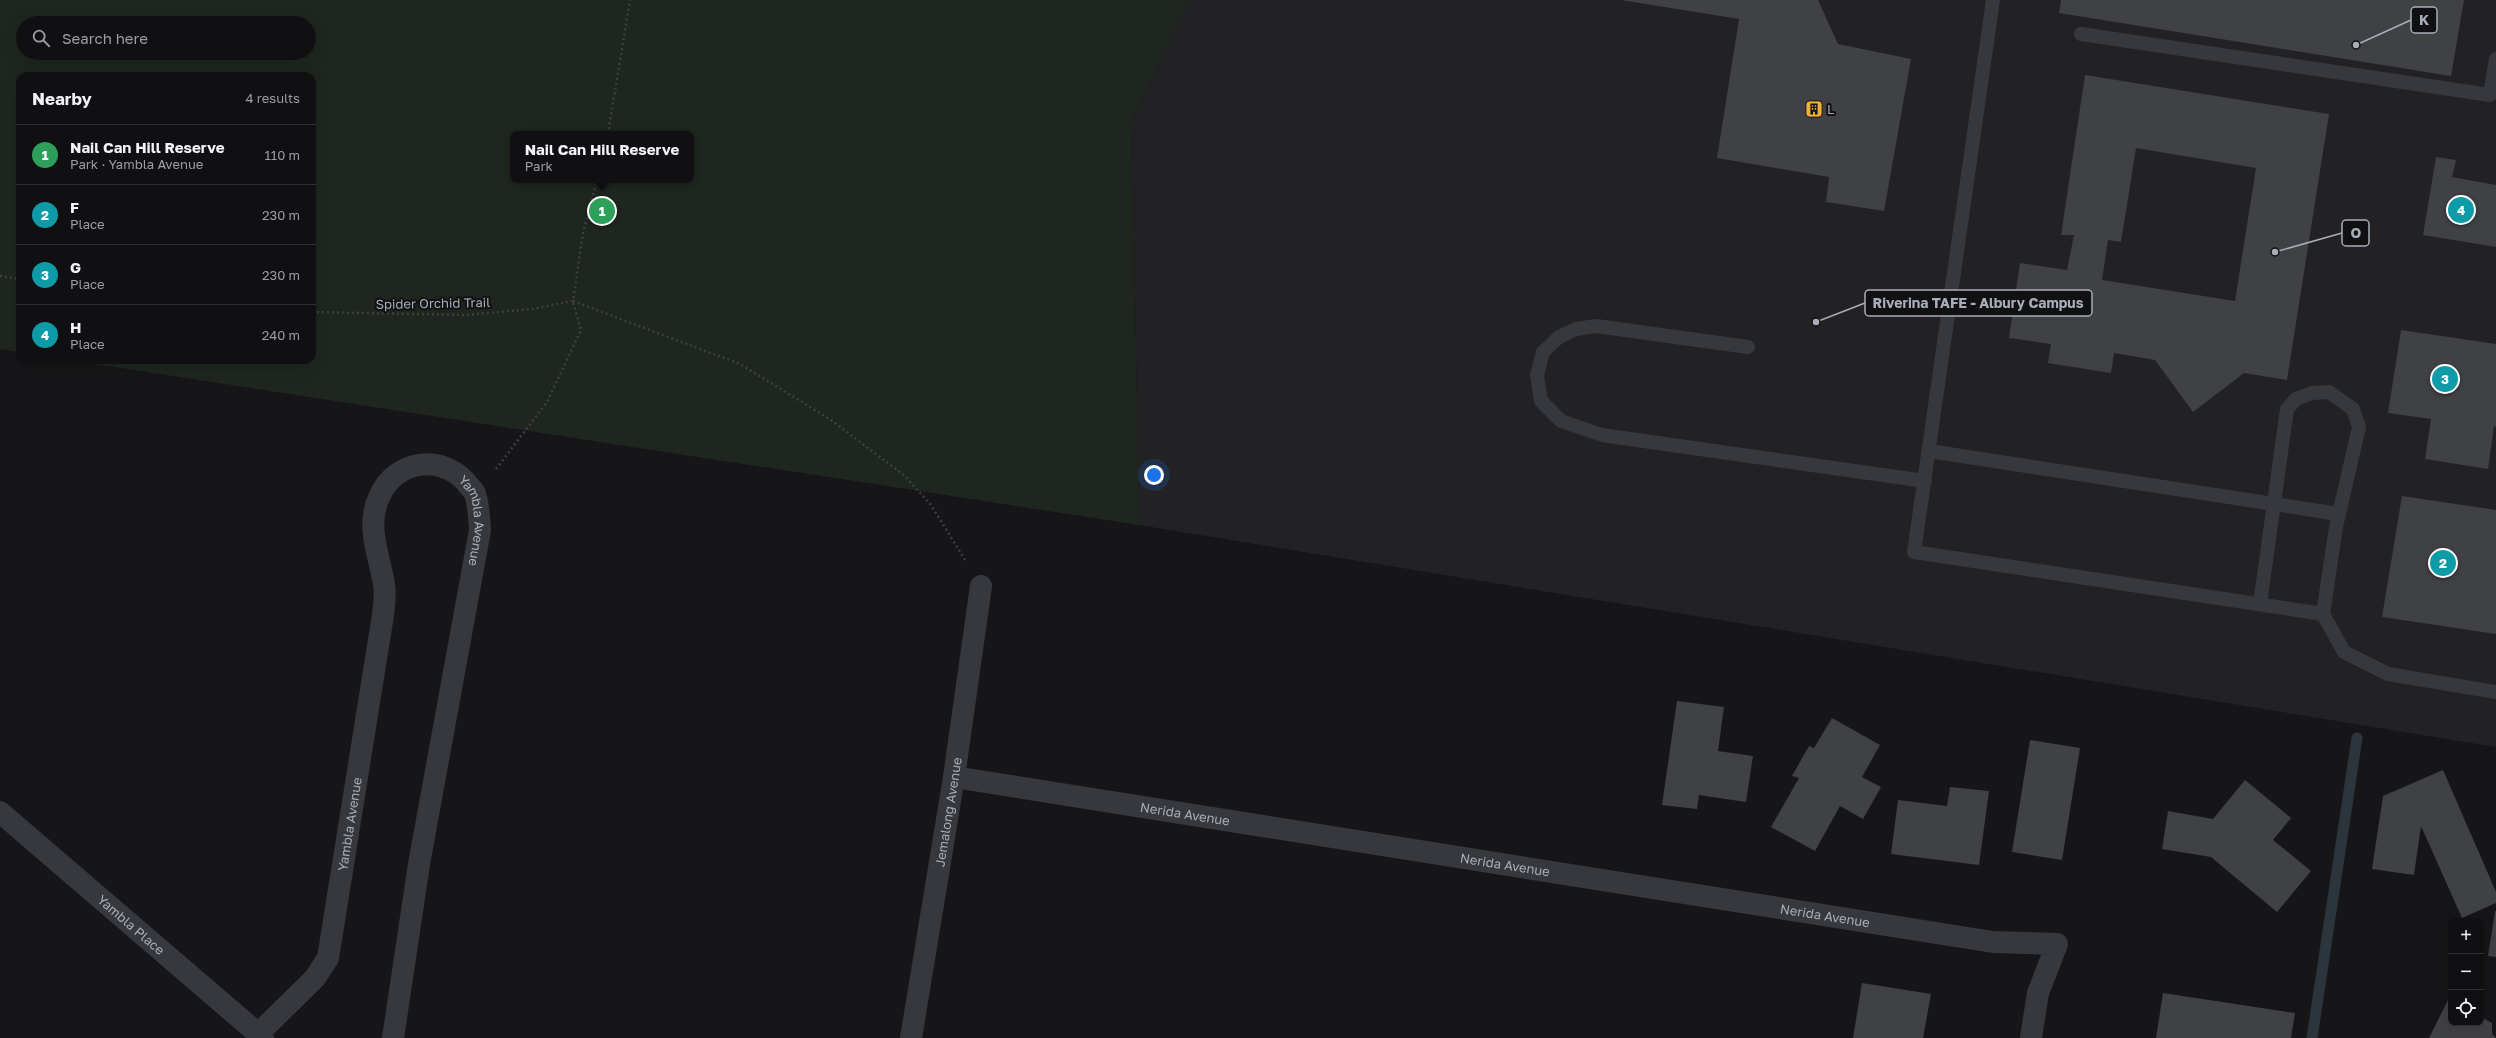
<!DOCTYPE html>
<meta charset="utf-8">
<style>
:root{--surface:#101012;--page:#19191b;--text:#f1f3f6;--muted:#9c9d9f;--line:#303032;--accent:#0b8043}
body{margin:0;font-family:"Golos Text",sans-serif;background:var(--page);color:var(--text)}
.controls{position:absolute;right:12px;bottom:12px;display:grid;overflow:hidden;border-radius:8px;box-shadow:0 4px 16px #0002}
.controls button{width:36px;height:36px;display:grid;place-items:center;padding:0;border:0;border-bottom:1px solid var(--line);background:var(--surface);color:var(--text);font:20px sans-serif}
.you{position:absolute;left:1154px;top:475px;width:14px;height:14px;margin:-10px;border:3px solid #fff;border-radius:50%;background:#1a73e8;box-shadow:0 0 0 6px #1a73e833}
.badge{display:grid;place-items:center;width:26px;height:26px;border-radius:50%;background:var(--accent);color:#fff;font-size:13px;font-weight:700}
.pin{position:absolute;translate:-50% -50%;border:2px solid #fff;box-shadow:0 1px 4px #0006}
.popup{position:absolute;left:510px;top:131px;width:184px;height:52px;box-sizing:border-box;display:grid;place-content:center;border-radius:8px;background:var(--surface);filter:drop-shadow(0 1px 3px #0005);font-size:13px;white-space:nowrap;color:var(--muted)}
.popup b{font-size:15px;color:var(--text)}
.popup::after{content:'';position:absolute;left:50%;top:100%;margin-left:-8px;border:8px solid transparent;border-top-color:var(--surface)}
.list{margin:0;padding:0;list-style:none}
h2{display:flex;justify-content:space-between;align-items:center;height:52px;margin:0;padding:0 16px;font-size:17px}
h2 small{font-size:13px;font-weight:400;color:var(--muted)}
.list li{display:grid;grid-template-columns:26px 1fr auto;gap:12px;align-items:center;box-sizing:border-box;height:60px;padding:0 16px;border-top:1px solid var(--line)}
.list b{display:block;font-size:15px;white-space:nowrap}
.list p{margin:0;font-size:13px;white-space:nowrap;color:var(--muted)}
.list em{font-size:13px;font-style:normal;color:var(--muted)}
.icon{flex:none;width:22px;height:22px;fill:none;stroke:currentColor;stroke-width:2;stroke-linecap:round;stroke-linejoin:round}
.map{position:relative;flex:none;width:2496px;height:1038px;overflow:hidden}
.search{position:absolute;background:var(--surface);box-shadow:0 4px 16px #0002;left:16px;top:16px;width:300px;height:44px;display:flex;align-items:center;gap:10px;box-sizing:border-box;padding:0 14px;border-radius:22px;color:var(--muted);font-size:15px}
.panel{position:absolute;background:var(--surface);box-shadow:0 4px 16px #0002;left:16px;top:72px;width:300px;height:292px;border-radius:12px}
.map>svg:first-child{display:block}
.built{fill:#222225}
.green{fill:#1e261f;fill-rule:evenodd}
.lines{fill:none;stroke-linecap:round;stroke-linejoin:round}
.stream{stroke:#2c353c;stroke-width:11}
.building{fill:#404145;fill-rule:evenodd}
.path{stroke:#3d3f44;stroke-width:2.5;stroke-dasharray:2 3;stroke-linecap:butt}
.service{stroke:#37383d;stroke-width:14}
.minor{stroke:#37383d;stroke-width:22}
.labels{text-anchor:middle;stroke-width:4;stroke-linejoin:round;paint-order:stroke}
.poi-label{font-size:13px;fill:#a8adb8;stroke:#111113;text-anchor:start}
.street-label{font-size:13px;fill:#a8adb8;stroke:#111113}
.leader{fill:none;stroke:#a8adb8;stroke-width:1.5}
.callout-dot{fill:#a8adb8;stroke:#111113;stroke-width:1.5}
.callout{fill:#111113;stroke:#a8adb8;stroke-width:1.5}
.callout-label{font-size:14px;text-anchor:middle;font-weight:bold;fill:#a8adb8}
</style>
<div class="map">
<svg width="2496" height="1038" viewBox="0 0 2496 1038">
<rect width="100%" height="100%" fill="#161618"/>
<path class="built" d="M1189,0h1307v747l-1357,-222 -7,-405z"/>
<path class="green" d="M0,0h1189l-57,120 7,405 -1070,-165h243v-284h-292v276l-20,-3zM23,23h286v30h-286zM513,134h178v46h-178z"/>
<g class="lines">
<path class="stream" d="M2312,1038l45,-300"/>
</g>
<g class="building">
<path d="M1621,0h197l20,44 73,15 -27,152 -58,-9 3,-25 -112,-19 22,-139z"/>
<path d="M2061,0h403l-13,76 -392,-63z"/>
<path d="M2085,75l244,39 -42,266 -43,-7 -51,39 -38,-52 -41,-7 -3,20 -63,-10 3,-19 -42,-6 11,-75 47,7 7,-35h-13zM2136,148l120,20 -21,133 -133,-21 6,-40 13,2z"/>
<path d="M2436,157l20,3 -4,17 44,8v62l-73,-12z"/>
<path d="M2401,330l95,14v83l-2,-1 -6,43 -63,-10 6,-40 -43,-6z"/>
<path d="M2402,496l94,14v124l-114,-17z"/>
<path d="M1677,701l47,6 -6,44 35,5 -7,46 -47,-7 -2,14 -35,-4z"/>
<path d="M1832,718l48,27 -18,32 19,10 -18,32 -23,-13 -25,45 -44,-24 28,-49 -7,-2 17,-30 5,2z"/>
<path d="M2030,740l50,8 -18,112 -50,-8z"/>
<path d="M2443,770l53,122v11l-34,15 -41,-92 -7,49 -42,-6 11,-73z"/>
<path d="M2245,780l46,38 -18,22 38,31 -34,41 -66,-55 -49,-8 6,-38 45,8z"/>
<path d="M1950,787l39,4 -10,74 -88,-11 7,-54 49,6z"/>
<path d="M2495,911h1v46l-8,-1z"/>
<path d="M1862,983l69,11 -8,44h-70z"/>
<path d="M2163,993l132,20 -4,25h-135z"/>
<path d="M2448,1000l3,2v21h30v-6l11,6v11l4,4h-67z"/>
</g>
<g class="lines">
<g class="path">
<path d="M608,134l22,-134"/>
<path d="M0,276l20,3"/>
<path d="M573,301l167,63 91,56 74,56 26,29 34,55"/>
<path d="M312,312l154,3 66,-6 41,-8 10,-68 14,-53"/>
<path d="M496,469l51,-67 34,-72 -8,-28"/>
</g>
<g class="service">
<path d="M1993,0l-79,552 409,62 21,38 44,22 108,18"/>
<path d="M2081,34l409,61 6,-36"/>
<path d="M1748,347l-152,-21 -20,3 -17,8 -16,15 -6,23 4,26 20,20 41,14 323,46"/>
<path d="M1929,451l410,63"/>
<path d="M2260,604l27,-195 9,-10 16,-6 17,-1 24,17 6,18 -23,100 -13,87"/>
</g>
<g class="minor">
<path id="s1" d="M954,777l1039,165 64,2 -19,49 -7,45"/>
<path id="s2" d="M0,812l263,226"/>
<path id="s3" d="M259,1033l56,-55 13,-20 55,-343c1,-10 3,-21 1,-31 -5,-30 -19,-59 -4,-89 16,-35 61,-41 86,-13 2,4 8,8 9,12 4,11 4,25 5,36l-61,334 -26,174"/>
<path id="s4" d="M911,1038l43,-261 27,-191"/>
</g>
</g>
<defs>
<g id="building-square" transform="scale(0.9)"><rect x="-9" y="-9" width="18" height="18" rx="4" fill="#f2b134" stroke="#111113"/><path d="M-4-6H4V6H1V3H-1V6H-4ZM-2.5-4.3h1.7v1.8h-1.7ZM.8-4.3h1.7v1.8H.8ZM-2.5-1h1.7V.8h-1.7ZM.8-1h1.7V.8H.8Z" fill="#111"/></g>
</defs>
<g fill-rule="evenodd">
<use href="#building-square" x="1814" y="109"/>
</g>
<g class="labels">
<g class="poi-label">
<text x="1827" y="114">L</text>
</g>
<g class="street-label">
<text transform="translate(433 303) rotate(-1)" y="5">Spider Orchid Trail</text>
<text dy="5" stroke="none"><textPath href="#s3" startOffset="716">Yambla Avenue</textPath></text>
<text dy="5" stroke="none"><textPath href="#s4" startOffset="229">Jemalong Avenue</textPath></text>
<text dy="5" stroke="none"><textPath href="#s1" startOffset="234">Nerida Avenue</textPath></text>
<text dy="5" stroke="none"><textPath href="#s3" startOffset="238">Yambla Avenue</textPath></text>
<text dy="5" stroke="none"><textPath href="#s1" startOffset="558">Nerida Avenue</textPath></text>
<text dy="5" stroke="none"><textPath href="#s1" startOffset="882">Nerida Avenue</textPath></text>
<text dy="5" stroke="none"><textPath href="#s2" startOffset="173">Yambla Place</textPath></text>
</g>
</g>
<path class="leader" d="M2356 45L2411 20M2275 252L2342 233M1816 322L1865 303"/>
<g class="callout-dot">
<circle cx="2356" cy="45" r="4"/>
<circle cx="2275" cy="252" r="4"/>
<circle cx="1816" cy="322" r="4"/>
</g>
<g class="callout">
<rect x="2411" y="7" width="26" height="26" rx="4"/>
<rect x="2342" y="220" width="27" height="26" rx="4"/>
<rect x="1865" y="290" width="227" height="26" rx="4"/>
</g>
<g class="callout-label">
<text x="2424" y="25">K</text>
<text x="2356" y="238">O</text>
<text x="1978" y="308">Riverina TAFE - Albury Campus</text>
</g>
</svg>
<div class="controls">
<button>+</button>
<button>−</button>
<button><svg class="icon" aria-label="locate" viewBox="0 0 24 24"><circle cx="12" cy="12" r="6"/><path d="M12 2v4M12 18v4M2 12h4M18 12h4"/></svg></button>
</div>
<div class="you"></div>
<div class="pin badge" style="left:602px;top:211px;background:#2e9e5b">1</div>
<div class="popup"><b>Nail Can Hill Reserve</b>Park</div>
<div class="pin badge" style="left:2443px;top:563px;background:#0f9aa8">2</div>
<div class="pin badge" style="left:2445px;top:379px;background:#0f9aa8">3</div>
<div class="pin badge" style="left:2461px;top:210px;background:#0f9aa8">4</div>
<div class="search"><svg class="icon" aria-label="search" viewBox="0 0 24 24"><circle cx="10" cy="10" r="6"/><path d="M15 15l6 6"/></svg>Search here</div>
<section class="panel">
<h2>Nearby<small>4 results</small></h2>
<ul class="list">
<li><span class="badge" style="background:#2e9e5b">1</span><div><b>Nail Can Hill Reserve</b><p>Park · Yambla Avenue</p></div><em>110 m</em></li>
<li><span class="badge" style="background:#0f9aa8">2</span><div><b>F</b><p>Place</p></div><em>230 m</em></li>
<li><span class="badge" style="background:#0f9aa8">3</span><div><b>G</b><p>Place</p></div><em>230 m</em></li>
<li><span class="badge" style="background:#0f9aa8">4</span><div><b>H</b><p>Place</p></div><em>240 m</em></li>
</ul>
</section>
</div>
